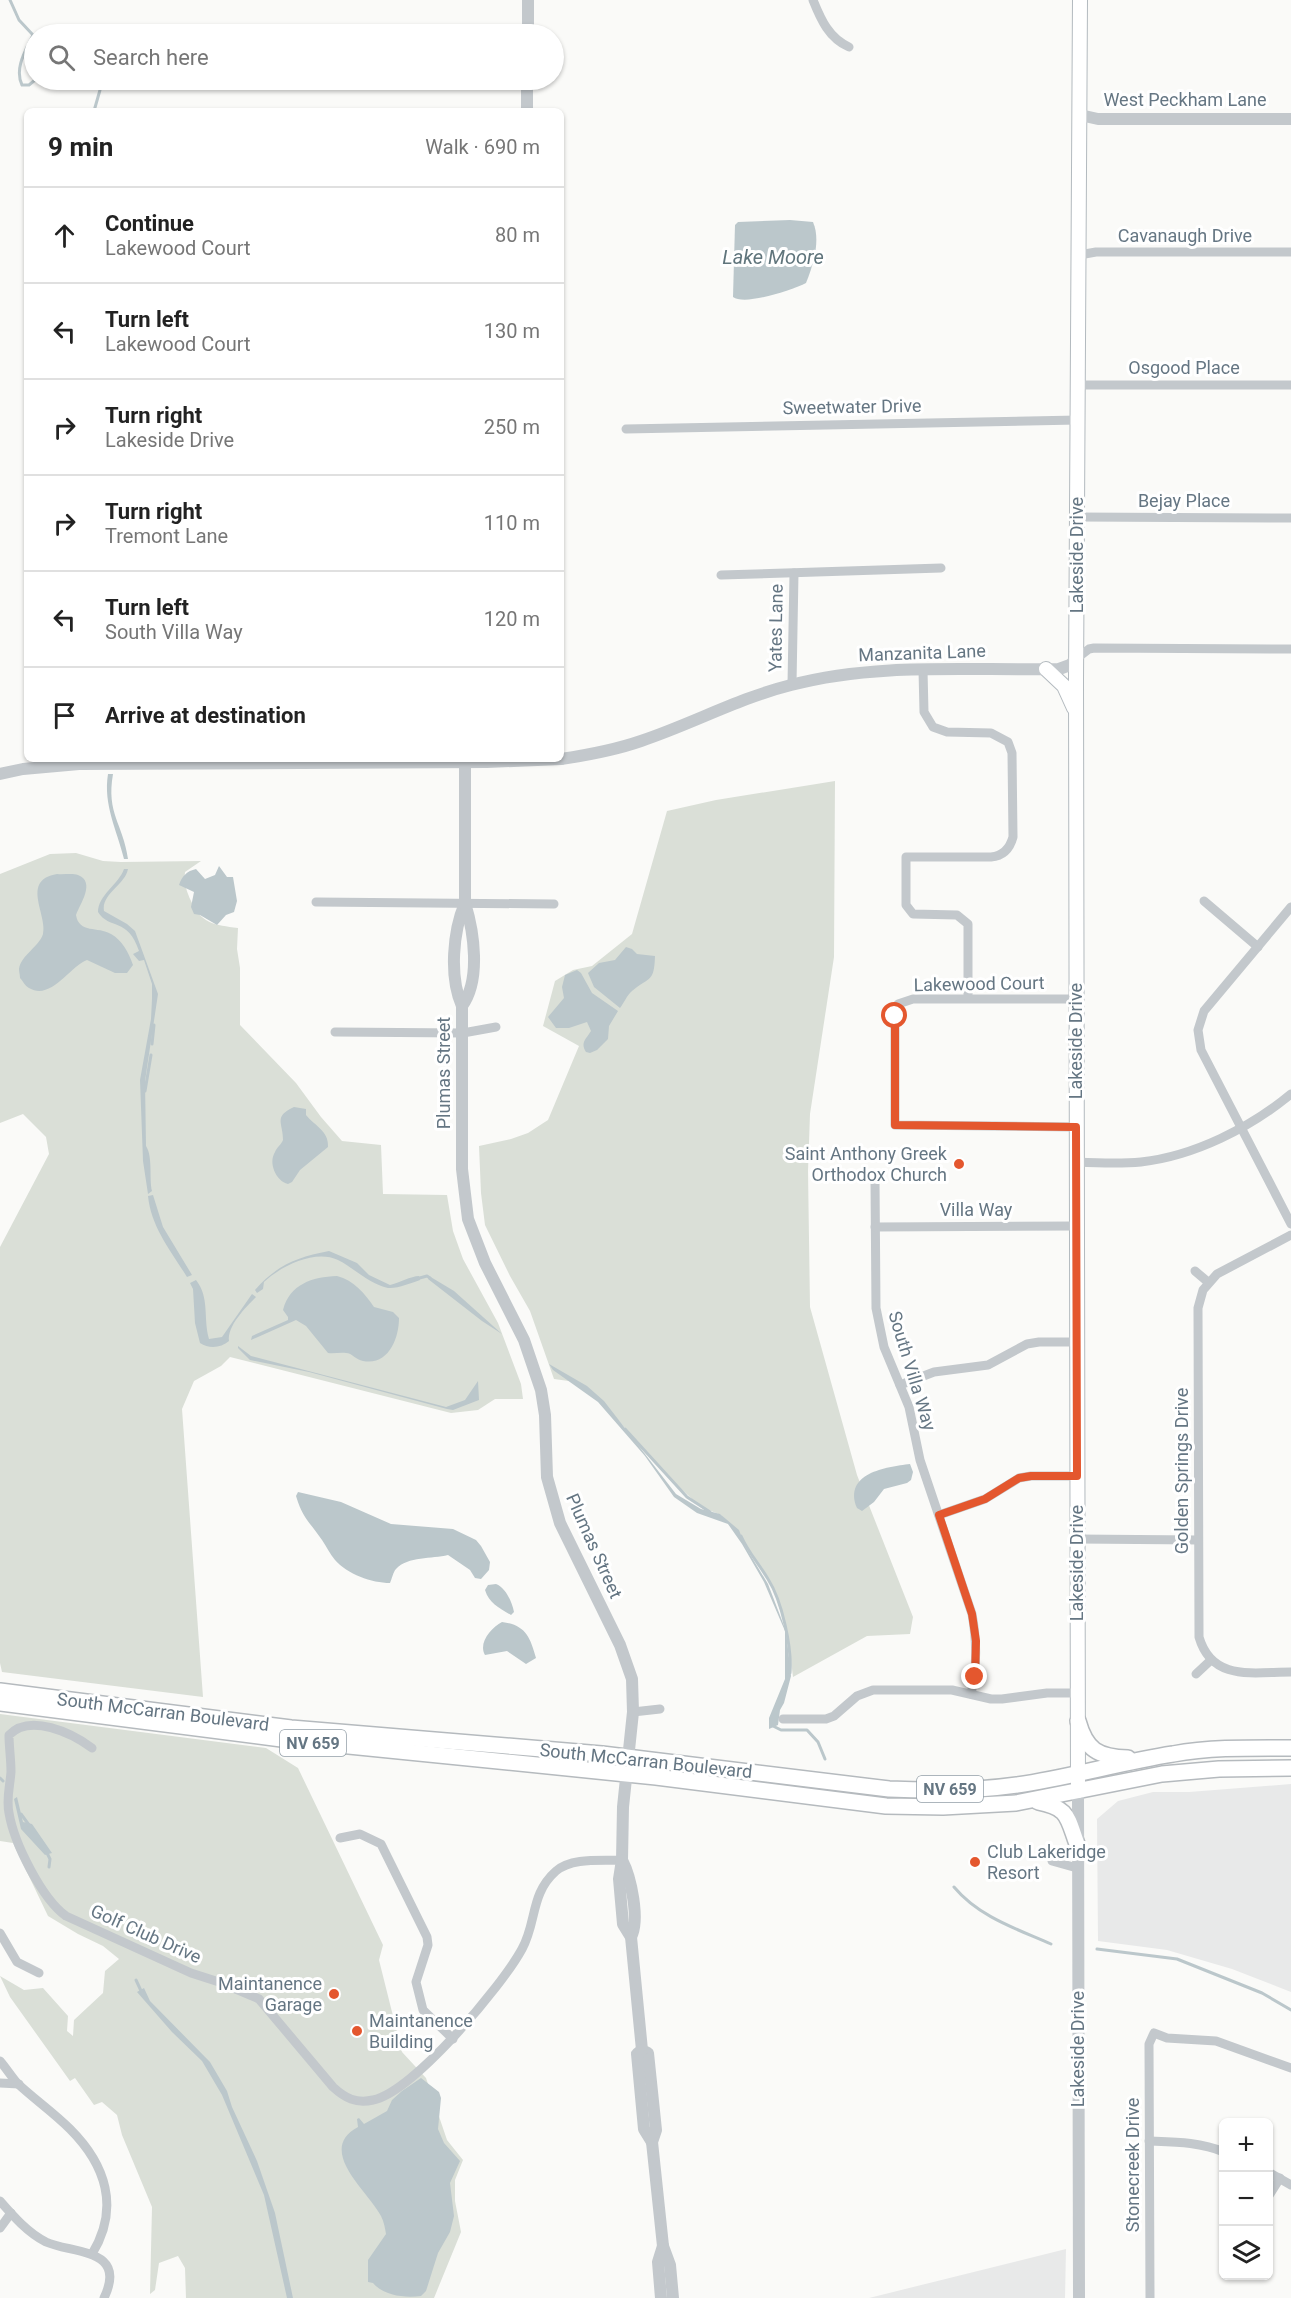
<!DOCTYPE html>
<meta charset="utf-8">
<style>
:root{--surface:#fff;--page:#f6f6f6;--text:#222;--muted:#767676;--line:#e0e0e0}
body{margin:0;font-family:Roboto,sans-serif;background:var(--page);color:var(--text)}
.controls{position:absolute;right:18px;bottom:18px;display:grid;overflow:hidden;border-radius:9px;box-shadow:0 2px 4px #0004}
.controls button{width:54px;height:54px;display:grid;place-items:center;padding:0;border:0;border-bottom:2px solid var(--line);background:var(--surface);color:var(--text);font:30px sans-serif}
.stop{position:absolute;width:18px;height:18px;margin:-14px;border:4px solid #e4572e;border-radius:50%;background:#fff}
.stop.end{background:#e4572e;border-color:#fff;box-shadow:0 2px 6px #0008}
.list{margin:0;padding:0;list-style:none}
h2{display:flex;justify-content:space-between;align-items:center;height:78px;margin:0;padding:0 24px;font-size:26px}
h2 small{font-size:20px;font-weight:400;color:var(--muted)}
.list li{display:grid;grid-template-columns:39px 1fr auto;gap:18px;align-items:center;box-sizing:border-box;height:96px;padding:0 24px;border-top:2px solid var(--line)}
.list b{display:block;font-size:22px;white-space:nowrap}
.list p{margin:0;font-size:20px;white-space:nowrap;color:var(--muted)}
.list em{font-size:20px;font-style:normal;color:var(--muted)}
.icon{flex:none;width:33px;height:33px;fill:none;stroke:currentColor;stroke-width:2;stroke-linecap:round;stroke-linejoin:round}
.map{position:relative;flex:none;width:1291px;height:2298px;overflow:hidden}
.search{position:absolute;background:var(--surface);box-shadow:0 2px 4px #0004;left:24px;top:24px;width:540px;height:66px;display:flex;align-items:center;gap:15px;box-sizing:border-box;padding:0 21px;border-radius:33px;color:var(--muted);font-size:22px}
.panel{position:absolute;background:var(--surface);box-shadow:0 2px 4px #0004;left:24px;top:108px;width:540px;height:654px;border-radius:9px}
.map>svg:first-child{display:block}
.built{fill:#e8e9e9}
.green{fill:#dadfd7}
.water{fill:#bbc7cb}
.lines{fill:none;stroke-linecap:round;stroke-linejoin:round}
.stream{stroke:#bbc7cb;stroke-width:3}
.secondary-casing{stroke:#b3babf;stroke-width:16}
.primary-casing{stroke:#b5babe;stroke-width:18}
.minor{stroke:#c3c8cc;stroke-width:9}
.tertiary{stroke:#c3c8cc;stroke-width:12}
.secondary{stroke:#fff;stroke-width:14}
.primary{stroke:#fff;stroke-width:15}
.route{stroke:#e4572e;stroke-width:8}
.poi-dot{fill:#e4572e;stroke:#fff;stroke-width:2}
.labels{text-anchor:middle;stroke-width:6;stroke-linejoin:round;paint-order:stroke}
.shield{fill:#fff;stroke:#939fa8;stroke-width:1.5}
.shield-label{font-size:16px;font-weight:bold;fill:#657683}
.street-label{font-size:18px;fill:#657683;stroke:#fff}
.poi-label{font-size:18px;fill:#657683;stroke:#fff;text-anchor:end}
.water-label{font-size:20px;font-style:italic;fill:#60757c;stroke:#fff}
</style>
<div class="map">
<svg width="1291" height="2298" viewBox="0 0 1291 2298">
<rect width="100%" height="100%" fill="#fafaf8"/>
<g class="built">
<path d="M1291,1784v208l-59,-23 -65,-19 -69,-9 -1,-122 21,-18 35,-9h36z"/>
<path d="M1066,2249l-1,49h-196z"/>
</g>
<g class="green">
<path d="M835,781l-1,176 -24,157 -2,57 2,136 47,168 56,142 -3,17 -43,2 -74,41 -5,-41 -15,-49 -26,-40 -26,-32 -20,-8 -33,-30 -71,-81 -21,-14 -22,-3 -24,-68 -20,-35 -25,-51 -4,-32 -2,-47 32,-7 17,-6 20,-13 31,-74 -36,-20 12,-45 18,-11 19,-4 40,-32 35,-123 49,-11z"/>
<path d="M76,853l27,8 18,1 80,-1 -16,11c-1,11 1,18 6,29 10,23 24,24 47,27l-1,21 3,19v57l56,58 25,34 21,24 39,4 2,49 64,1 6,36 10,28 35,64 23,61 2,15h-28l-17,11 -27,3 -221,-56 -9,9 -27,15 -12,28 21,288 -201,-25 -2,-9v-416l49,-93 -3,-17 -23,-23 -23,9v-249l50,-20z"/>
<path d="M0,1714l266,34 32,20 85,177 -4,15 23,92 24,26 21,62 16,20 -8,20v21l6,31 -27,66h-248l-1,-30 -7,-12 -19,7 -4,27 -5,4 2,-87 -30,-72 -5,-20 -15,-13 -8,3 -19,-27 -5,3 -60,-84 -10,-21 24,14 19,-2 25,28 -1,15 6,5 1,-16 29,-27 2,-22 14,-12 -16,-13 -25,-12 -30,-18 -35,-73 -13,-2z"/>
</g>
<g class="water">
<path d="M790,220l23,2c8,18 0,44 -7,61 -14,7 -61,23 -73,14l2,-72 3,-3z"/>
<path d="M108,774h5c-7,40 10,49 15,85h-4c-7,-29 -21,-54 -16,-85z"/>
<path d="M219,866l8,11h6l4,24 -3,11 -8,3 -9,10 -17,-10 -6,-1 -3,-7 3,-15 -15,-7c3,-9 8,-14 17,-16l9,10 10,-4z"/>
<path d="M124,869h4c-3,16 -27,25 -24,42l23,13 8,7 23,63 -13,87 1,65c7,11 3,32 6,45l-4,3 -5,-33 -3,-81 11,-61 1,-20v-15l-8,-24 -5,1 -6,-7 6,-3c-11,-34 -30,-21 -41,-39 0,-17 21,-28 26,-43z"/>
<path d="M57,874c6,1 15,-1 21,1 18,7 2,29 -2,40 3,19 22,11 35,19 11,6 18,19 22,31l-6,8h-12l-28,-13c-18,7 -36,41 -58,28 -4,-2 -6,-7 -9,-10 0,-3 -1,-6 -1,-9 2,-14 20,-22 24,-35 5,-19 -23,-54 14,-60z"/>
<path d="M626,947l6,2 5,5 18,2c-1,27 -5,20 -23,35 -5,4 -8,12 -12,17l-26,-21 -6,-14 11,-10 16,-3z"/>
<path d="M577,970l4,3 11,20 26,18 -9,15 -1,13 -11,11 -7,3 -4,-1c-6,-9 0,-13 5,-21l-4,-9 -18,6h-13l-8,-11 16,-19 -2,-11 3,-12z"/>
<path d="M294,1107l12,2v6c9,11 23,16 22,32l-28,23 -8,12 -4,2c-12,-3 -20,-21 -13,-32 2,-5 6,-7 8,-12 0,-18 -10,-23 11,-33z"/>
<path d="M153,1195l10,32 29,48 -5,2c-16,-26 -36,-50 -39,-81z"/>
<path d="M329,1251l28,12 12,12 21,10c9,-2 21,-9 29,-9l1,4c-9,3 -23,9 -32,8 -19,-4 -34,-20 -50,-28 -23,-11 -57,6 -74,22l-1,7 -6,4 -2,-3c21,-24 41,-33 74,-39z"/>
<path d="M337,1276c17,4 28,18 37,31l19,5 6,6c0,21 -11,48 -36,43 -7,-1 -11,-8 -17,-8 -6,-1 -12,1 -18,0l-22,-27 -10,-6 -45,20 1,-4 36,-16v-3l-5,-7c7,-26 29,-33 54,-34z"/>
<path d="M429,1276l25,15 48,43 -20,-13 -54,-42z"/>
<path d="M196,1280c14,18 7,38 13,59l13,-2 30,-43 4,3c-10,10 -29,29 -27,44 -8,7 -20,8 -29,2l-5,-20 -2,-34 -3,-6z"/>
<path d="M238,1346l13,10 195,51 19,-7 13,-19 1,19 -26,10 -6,-1 -138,-37 -59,-12 -12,-12z"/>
<path d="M549,1364l38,22 17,15 72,93 25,15 19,5 19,16 6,16 23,38 18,47 5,45 -7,27 -4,7 -2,15 -9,4v-11l16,-39v-48l-21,-49 -22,-38 -14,-20 -31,-11 -23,-16 -29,-41 -47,-54 -45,-32z"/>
<path d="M910,1464l3,8 -2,8 -4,3 -23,6 -10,13 -12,9 -5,-3c-14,-35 29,-41 53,-44z"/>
<path d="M298,1492l43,10 50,22 62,5 23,11 5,6 9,16 -1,8 -8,9 -6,-1 -5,-8 -22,-15c-16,4 -40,1 -52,14 -3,3 -4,10 -6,14 -18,0 -43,-9 -55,-23 -5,-6 -9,-14 -13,-20 -13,-19 -19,-21 -26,-44z"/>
<path d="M496,1584c10,4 16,18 18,28l-3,3c-12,-7 -22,-12 -26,-25l3,-5z"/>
<path d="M502,1622c23,3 28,14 34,36l-10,6 -19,-13 -22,4c-7,-12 6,-27 17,-33z"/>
<path d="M17,1797l6,25 9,2 20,29 -7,2 -24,-26 -7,-30z"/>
<path d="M144,1988l6,13 60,61 17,29 5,16 25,54 18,52 18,85h-6l-23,-103 -42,-100 -20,-34 -30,-29 -35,-40z"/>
<path d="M421,2078l18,14 2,6 -3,31 6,14 16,18 -10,22 4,33 -4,16 -12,21 -12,38 -5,5c-16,2 -37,0 -48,-13l-5,-1v-22l18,-26c-1,-6 -2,-12 -5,-18 -12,-24 -66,-66 -23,-89l-1,-8 2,-1 5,6 23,-13 5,-11 10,-9z"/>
</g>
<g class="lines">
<g class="stream">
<path d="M10,0l9,20 14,15c-7,15 -19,33 -11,50h7l6,-5"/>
<path d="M88,32l7,2"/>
<path d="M73,34l6,-3"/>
<path d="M94,111l6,-21 -3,-10"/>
<path d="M152,1044l2,-19"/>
<path d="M145,1091l6,-36"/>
<path d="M416,1279l11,-3 3,2"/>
<path d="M625,1429l62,68 23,15"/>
<path d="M741,1536c7,16 18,28 27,43 14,22 24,68 22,94"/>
<path d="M773,1726l8,4h26l11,12 7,17"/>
<path d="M0,1778l3,3"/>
<path d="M21,1814l8,11"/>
<path d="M47,1853l3,6 -1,8"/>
<path d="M954,1887c25,30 63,42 97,57"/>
<path d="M1097,1949l80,10 85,34 29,17"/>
<path d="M136,1980l6,13"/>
</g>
<g class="secondary-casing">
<g id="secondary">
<path d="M1046,669l18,17 10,22"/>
<path d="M1078,1791l-2,-1109 4,-682"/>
</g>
</g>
<g class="primary-casing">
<g id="primary">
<path d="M0,1691l291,37 311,26 287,35c43,2 86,2 128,-4 52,-7 103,-23 156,-31 39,-7 79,-6 118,-6"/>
<path d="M0,1703l289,37 367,37 230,29 57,1 73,-4 146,-29 57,-5 72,-1"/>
<path d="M1078,1721c8,29 20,36 50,37"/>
<path d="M1038,1802c31,6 29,15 39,42"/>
</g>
</g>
<g class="minor">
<path d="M813,0c8,20 16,38 36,47"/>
<path d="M1079,255l17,-3h195"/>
<path d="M1078,385h213"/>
<path d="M626,429l452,-9"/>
<path d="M1077,517l214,1"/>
<path d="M721,575l220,-7"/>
<path d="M1076,659l13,-10 5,-1 197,1"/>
<path d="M923,670l1,42 9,15 14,5 44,1 17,9 4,11 1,84c-3,11 -10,19 -22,20h-85v48l7,9 44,1 11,9v74"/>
<path d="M792,684l2,-111"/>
<path d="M1204,901l54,46"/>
<path d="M316,902l238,2"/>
<path d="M1291,907l-87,104 -6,19 3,20 90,174"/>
<path d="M1076,999h-163l-15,5 -3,12v109l181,2"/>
<path d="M335,1032l128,1 33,-6"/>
<path d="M1076,1162c22,1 43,2 65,0 53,-6 109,-34 150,-68"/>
<path d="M875,1180l1,128 8,39 25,60 11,53 52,154c5,27 5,54 -1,80"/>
<path d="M875,1227l201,-1"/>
<path d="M1291,1235l-74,39 -14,16 -5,18 1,329c13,45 55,35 92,35"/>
<path d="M1195,1271l13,11"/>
<path d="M900,1385l34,-13 54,-7 39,-21 12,-2h38"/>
<path d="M939,1515l46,-16 34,-21 12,-2h46"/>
<path d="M1077,1539l121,1"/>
<path d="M1196,1674l15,-14"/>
<path d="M633,1712l27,-3"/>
<path d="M783,1719h43l8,-3 23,-20 16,-6h79l39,9h11l45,-6h31"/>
<path d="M92,1748c-20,-15 -62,-35 -83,-13 0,12 2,24 2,37 -1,14 -5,27 -2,41 5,30 33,86 57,103l125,57 28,9 40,17 74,88c12,11 23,17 40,13 40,-8 129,-114 149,-151 15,-27 8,-55 34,-78 16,-14 46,-10 66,-11"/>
<path d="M340,1838l20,-4 21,10 46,93 1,8 -12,37 7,28 30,29"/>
<path d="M1052,1861l25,7"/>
<path d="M0,1933l17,29 22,11"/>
<path d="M0,2061c6,7 11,15 17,22 17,16 36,29 53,46 36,36 50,79 22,125"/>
<path d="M0,2083l19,1"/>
<path d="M1149,2141c26,1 51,1 75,11"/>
<path d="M1268,2172l23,13"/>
<path d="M1268,2197l12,-19"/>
<path d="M0,2201c13,15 28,32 46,41 27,12 82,6 58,56"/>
<path d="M0,2228l11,-15"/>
<path d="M1150,2298l-1,-254 5,-11 13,5 49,3 75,27"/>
</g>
<g class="tertiary">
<path d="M528,34v-34"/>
<path d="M527,111v-31"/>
<path d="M1080,115l18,4h193"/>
<path d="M561,759c27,-4 54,-9 80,-18 51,-17 98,-43 150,-56 87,-23 179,-14 268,-16l11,-4 6,-6"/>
<path d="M0,774l23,-5 56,-5 408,-2 74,-3"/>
<path d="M465,903c-12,28 -16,74 -3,103v163l6,50 17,44 39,77 17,50 4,25 2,62 13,46 60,122 12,34 1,33 -10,95 -1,53 -3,19 4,45 8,13 11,113 6,3 8,77 -4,12 11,104 7,19 3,33"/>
<path d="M462,1006c19,-26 12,-74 3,-103v-144"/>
<path d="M1078,1791l1,507"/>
<path d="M622,1860c9,17 18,60 9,77"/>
<path d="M642,2050l-5,4 7,75 8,13"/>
<path d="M661,2298l-3,-36 5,-16"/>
</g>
<use href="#secondary" class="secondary"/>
<use href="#primary" class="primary"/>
</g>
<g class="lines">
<path class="route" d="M895,1016v109l181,2 1,349h-46l-12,2 -34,21 -46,16 33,99 4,27 -1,36"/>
</g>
<g class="poi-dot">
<circle cx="959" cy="1164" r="6"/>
<circle cx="975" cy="1862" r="6"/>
<circle cx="334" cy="1994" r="6"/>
<circle cx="357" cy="2031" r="6"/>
</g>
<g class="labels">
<g class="shield">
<rect x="280" y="1730" width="66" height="26" rx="4.5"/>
<rect x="917" y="1776" width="66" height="26" rx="4.5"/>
</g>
<g class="shield-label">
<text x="313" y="1749">NV 659</text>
<text x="950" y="1795">NV 659</text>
</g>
<g class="street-label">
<text x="1185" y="106">West Peckham Lane</text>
<text x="1185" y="242">Cavanaugh Drive</text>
<text x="1184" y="374">Osgood Place</text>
<text transform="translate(852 407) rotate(-1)" y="6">Sweetwater Drive</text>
<text x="1184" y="507">Bejay Place</text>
<text transform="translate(1077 555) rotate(-90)" y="6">Lakeside Drive</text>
<text transform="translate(776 628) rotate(-89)" y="6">Yates Lane</text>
<text transform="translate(922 653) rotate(-2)" y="6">Manzanita Lane</text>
<text transform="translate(979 984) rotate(-1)" y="6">Lakewood Court</text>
<text transform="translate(1076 1041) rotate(-90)" y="6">Lakeside Drive</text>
<text transform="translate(444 1073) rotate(-90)" y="6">Plumas Street</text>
<text x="976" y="1216">Villa Way</text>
<text transform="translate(912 1371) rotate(73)" y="6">South Villa Way</text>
<text transform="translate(1182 1471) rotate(-90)" y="6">Golden Springs Drive</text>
<text transform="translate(594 1546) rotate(66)" y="6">Plumas Street</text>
<text transform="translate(1077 1563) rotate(-90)" y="6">Lakeside Drive</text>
<text transform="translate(163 1712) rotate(7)" y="6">South McCarran Boulevard</text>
<text transform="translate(646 1761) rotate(6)" y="6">South McCarran Boulevard</text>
<text transform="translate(146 1934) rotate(24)" y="6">Golf Club Drive</text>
<text transform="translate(1078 2049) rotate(-90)" y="6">Lakeside Drive</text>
<text transform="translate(1133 2165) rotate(-90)" y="6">Stonecreek Drive</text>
</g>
<g class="poi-label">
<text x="947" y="1160">Saint Anthony Greek<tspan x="947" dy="21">Orthodox Church</tspan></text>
<text x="987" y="1858" text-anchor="start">Club Lakeridge<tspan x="987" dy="21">Resort</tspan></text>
<text x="322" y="1990">Maintanence<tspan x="322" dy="21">Garage</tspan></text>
<text x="369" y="2027" text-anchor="start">Maintanence<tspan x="369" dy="21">Building</tspan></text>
</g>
<g class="water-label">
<text x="773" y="264">Lake Moore</text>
</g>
</g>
</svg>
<div class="controls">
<button>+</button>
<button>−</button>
<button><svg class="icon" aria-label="layers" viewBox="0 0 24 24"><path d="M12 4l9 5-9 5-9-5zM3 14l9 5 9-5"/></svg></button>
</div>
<div class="stop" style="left:895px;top:1016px"></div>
<div class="stop end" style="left:975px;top:1677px"></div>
<div class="search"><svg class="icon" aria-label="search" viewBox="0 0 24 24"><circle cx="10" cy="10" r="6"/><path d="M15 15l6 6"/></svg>Search here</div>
<section class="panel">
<h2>9 min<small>Walk · 690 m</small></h2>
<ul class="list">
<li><svg class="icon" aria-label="ahead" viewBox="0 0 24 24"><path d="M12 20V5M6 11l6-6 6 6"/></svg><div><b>Continue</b><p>Lakewood Court</p></div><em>80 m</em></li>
<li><svg class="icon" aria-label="left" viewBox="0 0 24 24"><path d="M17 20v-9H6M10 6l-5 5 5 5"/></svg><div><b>Turn left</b><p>Lakewood Court</p></div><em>130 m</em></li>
<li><svg class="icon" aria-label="right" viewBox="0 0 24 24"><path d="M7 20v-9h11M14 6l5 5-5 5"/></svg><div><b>Turn right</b><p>Lakeside Drive</p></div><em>250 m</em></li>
<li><svg class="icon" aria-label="right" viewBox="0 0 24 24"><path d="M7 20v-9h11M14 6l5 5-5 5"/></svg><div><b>Turn right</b><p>Tremont Lane</p></div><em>110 m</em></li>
<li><svg class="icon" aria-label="left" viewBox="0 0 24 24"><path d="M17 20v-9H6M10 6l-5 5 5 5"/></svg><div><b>Turn left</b><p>South Villa Way</p></div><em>120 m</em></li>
<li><svg class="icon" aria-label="arrive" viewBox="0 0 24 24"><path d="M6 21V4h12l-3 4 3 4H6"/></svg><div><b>Arrive at destination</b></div></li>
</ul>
</section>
</div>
